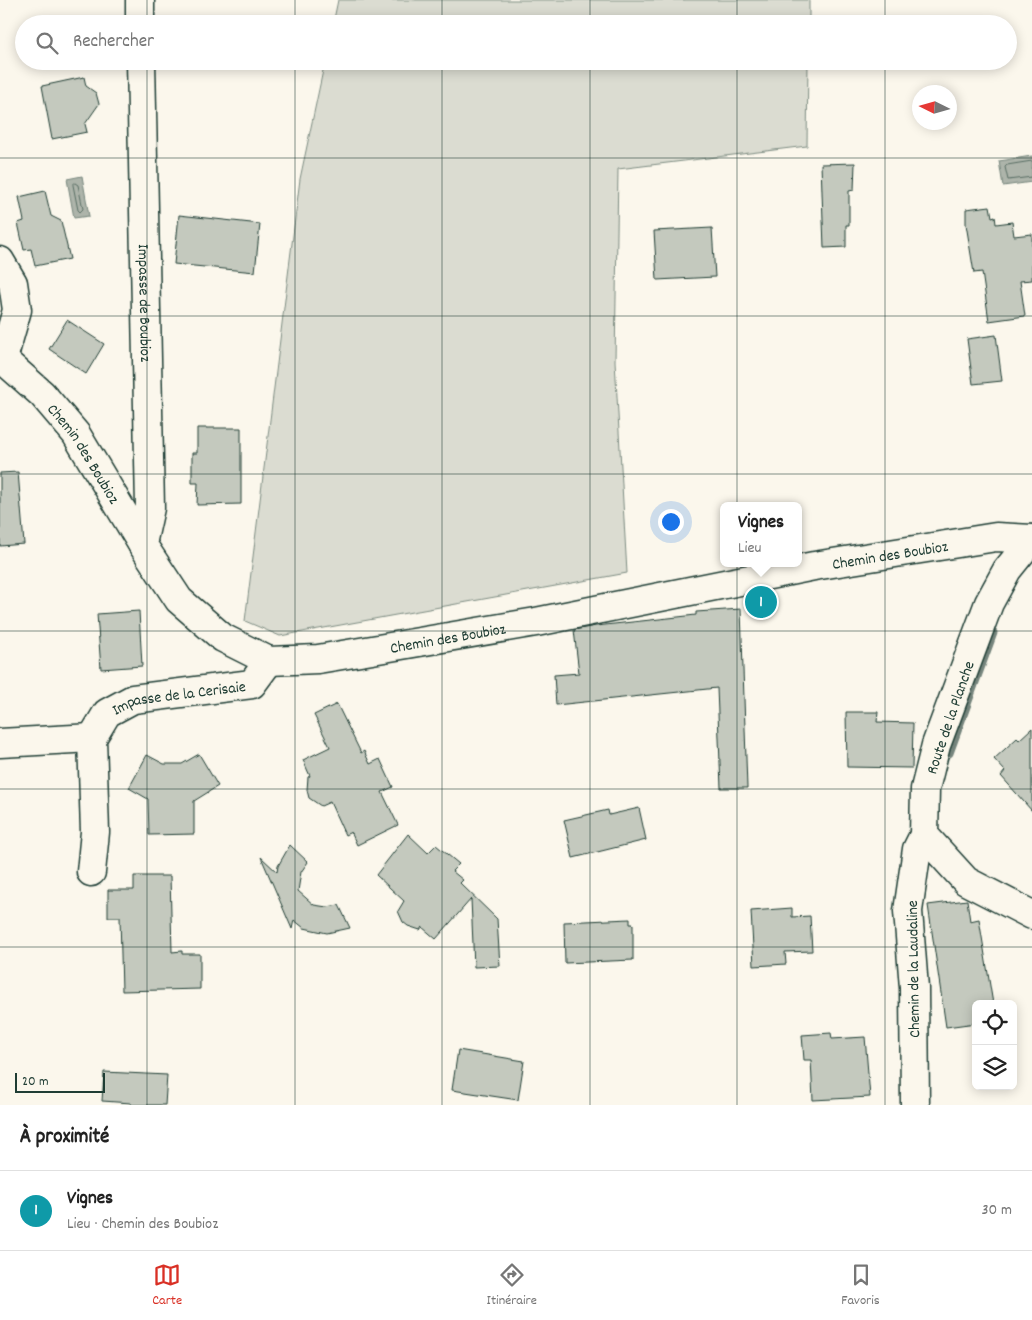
<!DOCTYPE html>
<html lang="fr">
<meta charset="utf-8">
<style>
:root{--surface:#fff;--page:#f2f2f2;--text:#222;--muted:#767676;--line:#e0e0e0;--accent:#d93025}
body{margin:0;font-family:Dekko,sans-serif;background:var(--page);color:var(--text)}
.controls{position:absolute;right:15px;bottom:15px;display:grid;overflow:hidden;border-radius:8px;box-shadow:0 2px 12px #0003}
.controls button{width:45px;height:45px;display:grid;place-items:center;padding:0;border:0;border-bottom:1px solid var(--line);background:var(--surface);color:var(--text);font:25px sans-serif}
.compass{position:absolute;left:912px;top:85px;width:45px;height:45px;border-radius:50%;background:var(--surface);box-shadow:0 2px 12px #0003;rotate:275deg}
.scale{position:absolute;left:15px;bottom:12px;width:90px;box-sizing:border-box;padding-left:5px;border:2px solid #1f3d34;border-top:0;font-size:14px;line-height:18px;white-space:nowrap;color:#1f3d34;-webkit-text-stroke:4px #fbf7ec;paint-order:stroke}
.you{position:absolute;left:670px;top:521px;width:18px;height:18px;margin:-12px;border:4px solid #fff;border-radius:50%;background:#1a73e8;box-shadow:0 0 0 8px #1a73e833}
.badge{display:grid;place-items:center;width:32px;height:32px;border-radius:50%;background:var(--accent);color:#fff;font-size:16px;font-weight:700}
.pin{position:absolute;translate:-50% -50%;border:2px solid #fff;box-shadow:0 1px 5px #0006}
.popup{position:absolute;left:720px;top:502px;width:82px;height:65px;box-sizing:border-box;display:grid;place-content:center;border-radius:8px;background:var(--surface);filter:drop-shadow(0 1px 4px #0005);font-size:16px;white-space:nowrap;color:var(--muted)}
.popup b{font-size:19px;color:var(--text)}
.popup::after{content:'';position:absolute;left:50%;top:100%;margin-left:-10px;border:10px solid transparent;border-top-color:var(--surface)}
.list{margin:0;padding:0;list-style:none}
h2{display:flex;justify-content:space-between;align-items:center;height:65px;margin:0;padding:0 20px;font-size:21px}
h2 small{font-size:16px;font-weight:400;color:var(--muted)}
.list li{display:grid;grid-template-columns:32px 1fr auto;gap:15px;align-items:center;box-sizing:border-box;height:80px;padding:0 20px;border-top:1px solid var(--line)}
.list b{display:block;font-size:19px;white-space:nowrap}
.list p{margin:0;font-size:16px;white-space:nowrap;color:var(--muted)}
.list em{font-size:16px;font-style:normal;color:var(--muted)}
.icon{flex:none;width:28px;height:28px;fill:none;stroke:currentColor;stroke-width:2;stroke-linecap:round;stroke-linejoin:round}
.map{position:relative;flex:none;width:1032px;height:1105px;overflow:hidden}
.search{position:absolute;background:var(--surface);box-shadow:0 2px 12px #0003;left:15px;right:15px;top:15px;height:55px;display:flex;align-items:center;gap:12px;box-sizing:border-box;padding:0 18px;border-radius:28px;color:var(--muted);font-size:19px}
.sheet{height:145px;background:var(--surface)}
nav{display:flex;justify-content:space-around;align-items:center;box-sizing:border-box;height:70px;border-top:1px solid var(--line);background:var(--surface);font-size:14px;color:var(--muted)}
nav a{display:grid;justify-items:center;gap:2px}
nav .on{color:var(--accent)}
.map>svg:first-child{display:block}
.green{fill:#dbdcd1;stroke:#7d8c82}
.water{fill:#adb4aa;stroke:#74847b}
.lines{fill:none;stroke-linecap:round;stroke-linejoin:round}
.shore{stroke:#586d63;stroke-width:1}
.stream{stroke:#74847b;stroke-width:9}
.building{fill:#c4c9be;stroke:#1f3d34}
.street-casing{stroke:#1f3d34;stroke-width:31}
.street{stroke:#fbf7ec;stroke-width:28}
.grid{fill:none;stroke:#1f3d34;stroke-width:1;stroke-opacity:0.55}
.labels{text-anchor:middle;stroke-width:5;stroke-linejoin:round;paint-order:stroke}
.street-label{font-size:16px;fill:#1f3d34;stroke:#fbf7ec}
</style>
<div class="map">
<svg width="1032" height="1105" viewBox="0 0 1032 1105">
<rect width="100%" height="100%" fill="#fbf7ec"/>
<filter id="ink" filterUnits="userSpaceOnUse"><feTurbulence type="fractalNoise" baseFrequency=".02" numOctaves="2"/><feDisplacementMap in="SourceGraphic" scale="10" xChannelSelector="R" yChannelSelector="G"/><feConvolveMatrix kernelMatrix="1 2 1 2 8 2 1 2 1" color-interpolation-filters="sRGB"/></filter>
<g filter="url(#ink)">
<g class="green">
<path d="M338,0h471v24h-476z"/>
<path d="M325,61h483l-1,85 -189,23 -3,192 12,212 -347,63 -35,-15 55,-442z"/>
</g>
<g class="water">
<path d="M1032,156v26l-29,4 -4,-25z"/>
<path d="M82,176l7,40 -15,2 -7,-39z"/>
</g>
<g class="lines">
<g class="shore">
<path d="M1032,161l-25,4 -2,2 3,13 24,-3"/>
<path d="M75,183l3,2 5,24 -3,3 -2,-2 -5,-25z"/>
</g>
<path class="stream" d="M949,753l44,-120"/>
</g>
<g class="building">
<path d="M84,77l2,9 10,7 3,11 -14,20 2,8 -35,7 -10,-53z"/>
<path d="M855,163l-1,27 -5,1v34h-3v22l-22,1 -3,-84z"/>
<path d="M45,191l6,25 10,5 9,38 -35,7 -4,-17 -7,1 -6,-27 6,-2 -5,-24z"/>
<path d="M990,206l2,11 3,-1 1,8 16,-2 2,14 18,-2v46l-12,1 5,35 -36,5 -7,-49 -8,1 -8,-49v-15z"/>
<path d="M179,215l81,9 -5,48 -81,-8z"/>
<path d="M712,228l3,49 -58,3 -3,-49z"/>
<path d="M67,320l37,24 -18,30 -37,-25z"/>
<path d="M996,335l6,46 -29,3 -6,-45z"/>
<path d="M197,428h44v76l-44,1 1,-22h-6v-30h5z"/>
<path d="M18,472l6,72 -24,2v-73z"/>
<path d="M741,609l6,179h-26l-4,-100 -161,17 -2,-30 25,-2 -5,-43 22,-4 100,-11v-3z"/>
<path d="M139,611l3,55 -41,3 -4,-55z"/>
<path d="M337,704l24,49 3,-2 6,13 10,-5 13,28 -11,5 16,33 -41,20 -6,-13 -6,3 -15,-33 -9,4 -12,-8 -2,-8 1,-13 2,-1 -7,-16 27,-13 -16,-32z"/>
<path d="M846,712h32l-1,10 36,1 -1,45 -65,-1z"/>
<path d="M1032,728v83l-31,-35 4,-5 -11,-12 23,-21 2,2z"/>
<path d="M199,754l19,32 -24,15v33l-45,1 -1,-36 -19,-11 18,-33 17,9h18z"/>
<path d="M639,808l7,32 -73,18 -9,-38 44,-10 1,5z"/>
<path d="M408,834l20,19 8,-8 23,19 -7,7 11,9 -3,3 37,36 3,47 -26,1 -3,-68 -35,40 -14,-12 -2,3 -12,-4 -5,-4 -5,-11 6,-10 -28,-26z"/>
<path d="M290,845l18,17 -7,10 -3,19 16,14 13,2 12,-2 11,23 -23,5 -23,-5 -10,-8 -2,9 -31,-72 16,15 1,-6z"/>
<path d="M134,876h36l2,76 10,-1v3h18v35l-78,2 -2,-74h-12v-27h26z"/>
<path d="M967,900l3,21 9,-2 14,85h-17v19l-30,4 -18,-122z"/>
<path d="M792,908v9l18,-1 2,35 -27,1 1,12 -32,2 -3,-55z"/>
<path d="M630,919v5h3v36l-68,3 -1,-41z"/>
<path d="M831,1033l1,6 33,-2 5,60 -57,3 -2,-40h-7l-2,-25z"/>
<path d="M458,1050l66,11 -6,39 -66,-10z"/>
<path d="M104,1072l63,3 -2,30h-34v-2l-29,-2z"/>
</g>
<g class="lines">
<g class="street-casing">
<g id="street">
<path d="M140,0v24"/>
<path id="s1" d="M141,61l9,447 -8,36"/>
<path d="M0,261l13,22 4,27 -14,49"/>
<path id="s2" d="M0,357l42,37 34,40 66,110 37,56 44,38 46,23 49,-2 66,-11 152,-26 278,-56 182,-29 36,2"/>
<path d="M1032,539l-25,31 -18,33 -53,142 -11,44 -1,46 42,46 66,34"/>
<path d="M0,743l92,-5"/>
<path id="s3" d="M91,872l4,-40 -3,-94 15,-25 26,-14 119,-15 17,-23"/>
<path d="M915,1105l-1,-117 -6,-77 9,-62 7,-14"/>
</g>
</g>
<use href="#street" class="street"/>
</g>
</g>
<path class="grid" d="M147,0v24M295,0v24M442,0v24M590,0v24M737,0v24M885,0v24M147,61v1044M295,61v1044M442,61v1044M590,61v1044M737,61v1044M885,61v1044M0,158h1032M0,316h1032M0,474h1032M0,631h1032M0,789h1032M0,947h1032"/>
<g class="labels">
<g class="street-label">
<text dy="6" stroke="none"><textPath href="#s1" startOffset="242">Impasse de Boubioz</textPath></text>
<text dy="6" stroke="none"><textPath href="#s2" startOffset="129">Chemin des Boubioz</textPath></text>
<text dy="6" stroke="none"><textPath href="#s2" startOffset="1044">Chemin des Boubioz</textPath></text>
<text dy="6" stroke="none"><textPath href="#s2" startOffset="594">Chemin des Boubioz</textPath></text>
<text dy="6" stroke="none"><textPath href="#s3" startOffset="238">Impasse de la Cerisaie</textPath></text>
<text transform="translate(949 717) rotate(-71)" y="6">Route de la Planche</text>
<text transform="translate(912 969) rotate(-91)" y="6">Chemin de la Laudaline</text>
</g>
</g>
</svg>
<div class="controls">
<button><svg class="icon" aria-label="locate" viewBox="0 0 24 24"><circle cx="12" cy="12" r="6"/><path d="M12 2v4M12 18v4M2 12h4M18 12h4"/></svg></button>
<button><svg class="icon" aria-label="layers" viewBox="0 0 24 24"><path d="M12 4l9 5-9 5-9-5zM3 14l9 5 9-5"/></svg></button>
</div>
<svg class="compass" viewBox="-18 -18 36 36"><path d="M0-13l5 13h-10z" fill="#e53935"/><path d="M0 13l5-13h-10z" fill="#767676"/></svg>
<div class="scale">20 m</div>
<div class="you"></div>
<div class="pin badge" style="left:761px;top:602px;background:#0f9aa8">1</div>
<div class="popup"><b>Vignes</b>Lieu</div>
<div class="search"><svg class="icon" aria-label="search" viewBox="0 0 24 24"><circle cx="10" cy="10" r="6"/><path d="M15 15l6 6"/></svg>Rechercher</div>
</div>
<section class="sheet">
<h2>À proximité<small></small></h2>
<ul class="list">
<li><span class="badge" style="background:#0f9aa8">1</span><div><b>Vignes</b><p>Lieu · Chemin des Boubioz</p></div><em>30 m</em></li>
</ul>
</section>
<nav>
<a class="on"><svg class="icon" aria-label="map" viewBox="0 0 24 24"><path d="M3 6l6-2 6 2 6-2v14l-6 2-6-2-6 2zM9 4v14M15 6v14"/></svg>Carte</a>
<a><svg class="icon" aria-label="directions" viewBox="0 0 24 24"><path d="M12 3l9 9-9 9-9-9zM9 14v-3h6M13 9l2 2-2 2"/></svg>Itinéraire</a>
<a><svg class="icon" aria-label="saved" viewBox="0 0 24 24"><path d="M7 4h10v16l-5-4-5 4z"/></svg>Favoris</a>
</nav>
